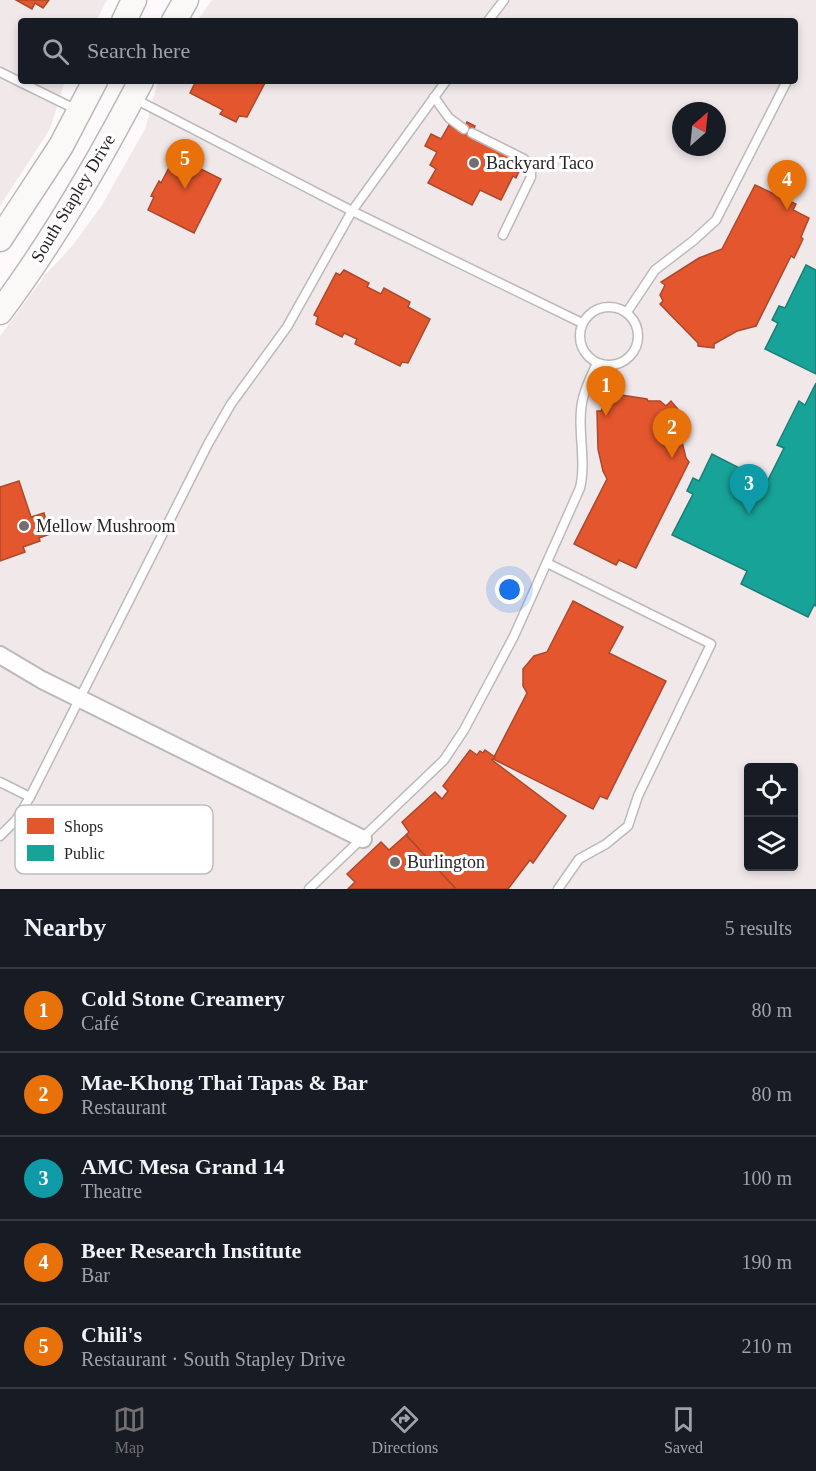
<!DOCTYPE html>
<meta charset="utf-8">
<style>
:root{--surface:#171b24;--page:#242831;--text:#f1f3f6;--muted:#9ea1a6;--line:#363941;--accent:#736f70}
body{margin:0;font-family:Georgia,serif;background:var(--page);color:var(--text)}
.controls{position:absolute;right:18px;bottom:18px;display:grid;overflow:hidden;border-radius:6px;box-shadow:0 3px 9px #0003}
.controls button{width:54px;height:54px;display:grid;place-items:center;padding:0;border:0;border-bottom:2px solid var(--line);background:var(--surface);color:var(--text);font:30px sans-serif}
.compass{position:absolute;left:672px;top:102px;width:54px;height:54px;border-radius:50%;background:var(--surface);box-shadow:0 3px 9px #0003;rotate:27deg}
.you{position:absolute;left:510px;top:590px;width:21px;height:21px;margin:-15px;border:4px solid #fff;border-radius:50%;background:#1a73e8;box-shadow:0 0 0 9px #1a73e833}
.badge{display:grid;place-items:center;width:39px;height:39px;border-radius:50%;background:var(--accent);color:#fff;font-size:20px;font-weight:700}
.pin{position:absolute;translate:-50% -50px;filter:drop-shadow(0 2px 3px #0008)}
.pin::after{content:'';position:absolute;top:32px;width:21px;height:18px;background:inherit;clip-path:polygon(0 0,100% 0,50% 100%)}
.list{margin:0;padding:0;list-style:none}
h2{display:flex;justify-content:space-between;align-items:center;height:78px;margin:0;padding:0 24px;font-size:26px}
h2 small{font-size:20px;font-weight:400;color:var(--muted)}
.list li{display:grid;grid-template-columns:39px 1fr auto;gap:18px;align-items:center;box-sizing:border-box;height:84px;padding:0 24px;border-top:2px solid var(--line)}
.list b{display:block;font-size:22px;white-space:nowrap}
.list p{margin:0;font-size:20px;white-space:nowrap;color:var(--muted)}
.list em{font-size:20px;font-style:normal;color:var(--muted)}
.icon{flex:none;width:33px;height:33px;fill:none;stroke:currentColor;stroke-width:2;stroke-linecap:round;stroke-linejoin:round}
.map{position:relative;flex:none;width:816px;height:889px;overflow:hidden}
.search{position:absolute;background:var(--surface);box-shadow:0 3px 9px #0003;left:18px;right:18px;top:18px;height:66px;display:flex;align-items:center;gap:15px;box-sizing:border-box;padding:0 21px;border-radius:6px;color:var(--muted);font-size:22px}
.sheet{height:498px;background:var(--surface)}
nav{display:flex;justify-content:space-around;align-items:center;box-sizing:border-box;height:84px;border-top:2px solid var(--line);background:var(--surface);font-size:16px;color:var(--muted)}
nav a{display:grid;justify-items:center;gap:3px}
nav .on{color:var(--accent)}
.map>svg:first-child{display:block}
.built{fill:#f1e8ea;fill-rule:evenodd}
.shops{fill:#e4572e;stroke:#ac482b;stroke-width:1.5}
.public{fill:#17a398;stroke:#1c7d76;stroke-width:1.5}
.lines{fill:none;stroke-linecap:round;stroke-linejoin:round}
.service-casing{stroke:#bdb9bb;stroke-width:11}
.minor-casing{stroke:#bdb9bb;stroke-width:20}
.secondary-casing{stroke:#bdb9bb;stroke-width:27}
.service{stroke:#fffefe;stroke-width:8}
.minor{stroke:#fffefe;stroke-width:16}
.secondary{stroke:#fbf9f8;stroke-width:24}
.poi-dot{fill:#736f70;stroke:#fff;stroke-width:2}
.labels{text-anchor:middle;stroke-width:6;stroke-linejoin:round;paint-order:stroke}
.poi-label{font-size:18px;fill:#282425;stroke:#fff;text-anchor:start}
.street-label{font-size:18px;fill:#282425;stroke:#fff}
.key{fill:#fff;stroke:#bebdbe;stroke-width:1.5}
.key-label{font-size:16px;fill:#282425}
</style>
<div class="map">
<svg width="816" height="889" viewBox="0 0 816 889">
<rect width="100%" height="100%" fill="#fef9fb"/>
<g class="built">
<path d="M0,0h107l-11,21h-75v60h44l-15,48 -50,77z"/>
<path d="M212,0h604v889h-816v-553l46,-62 27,-29 29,-40 43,-76 13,-48h637v-60h-598zM681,111h36v36h-36zM748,768h46v98h-46z"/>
</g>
<g class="shops">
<path d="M16,0h33l-6,8 -8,-5 -3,6z"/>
<path d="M196,81h70l-19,36 -8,-1 -3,6 -16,-8 3,-4 -33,-17z"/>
<path d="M467,122l8,4 -5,11 44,22 -1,2 9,4 -6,13 -3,-2 -12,24 -21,-10 -8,15 -44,-22 8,-14 -6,-4 7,-13 -12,-6 6,-12 10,5 8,-14 13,7z"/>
<path d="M175,156l46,23 -27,54 -46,-23 6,-13 -3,-1 8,-15 2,2z"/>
<path d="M755,185l41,19 -3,6 16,8 -8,19 2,2 -9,19 -3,-2 -35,70 -19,5 -23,13v4l-16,-2v-3l-38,-39 3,-3 -3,-6 5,-10 -4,-3 38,-24 23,-9z"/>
<path d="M344,270l25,13 -2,4 14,7 3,-6 26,14 -2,5 22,12 -22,44 -6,-1 -2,4 -45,-22 2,-5 -13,-6 -2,4 -26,-13 2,-7 -4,-2 22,-42 4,2z"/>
<path d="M621,395l26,4 1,2h12l6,5 5,-5 11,13 -3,3v13l7,28 3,4 -53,106 -17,-8 -3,5 -42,-21 33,-65 -4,-8 -5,-22 -1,-38h4l2,-4 10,-6 1,-4h7z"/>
<path d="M19,481l12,36 13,-4 6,21 -11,4 1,3 -17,6 2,5 -25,9v-74z"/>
<path d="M573,601l50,26 -14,26 57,28 -59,118 -7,-3 -7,13 -100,-50 34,-66 -4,-7v-17l11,-13 13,-4z"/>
<path d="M470,750l7,5 3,-4 3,2 2,-3 10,7 -3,3 74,56 -33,47 -3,-3 -22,29h-52l-50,-54 3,-3 -7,-10 33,-30 7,7 6,-8 -5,-5z"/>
<path d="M406,835l50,54h-108l7,-7 -8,-8 34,-32 8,8z"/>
</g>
<g class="public">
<path d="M806,265l10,5v104l-51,-25 13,-26 -6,-3 7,-14 6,2z"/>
<path d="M816,383v223l-2,-1 -6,12 -67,-33 6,-13 -75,-36 21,-41 -6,-3 6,-13 6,3 13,-27 55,28 17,-34 -7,-3 22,-44 6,4z"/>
</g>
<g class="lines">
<g class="service-casing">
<g id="service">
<path d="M488,21l16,-21"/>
<path d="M0,72l77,38"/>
<path d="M434,97l15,21 15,11"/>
<path d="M133,98l219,113 230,112"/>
<path d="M472,133l52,26 7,10v8l-28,58"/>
<circle cx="609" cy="336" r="29"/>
<path d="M627,312l28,-42 38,-29 23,-21 71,-139"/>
<path d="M547,563l164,81 -73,152 -10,30 -22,18 -27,15 -21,30"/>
<path d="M0,782l30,15"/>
<path d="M0,836l16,-16 14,-23 178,-353 23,-40 56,-77 65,-116 94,-130"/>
<path d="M309,889l135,-129 20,-30 50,-94 66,-148c7,-29 -4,-61 3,-90 3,-12 9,-24 14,-35"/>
</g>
</g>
<g class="minor-casing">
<path id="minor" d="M0,655l42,25 321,159"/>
</g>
<g class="secondary-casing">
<g id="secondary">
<path d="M124,21l10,-21"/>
<path d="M174,21l12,-21"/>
<path d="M0,239l61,-93 34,-65"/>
<path d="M0,312c54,-72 99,-151 141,-231"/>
</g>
</g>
<use href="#service" class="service"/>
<use href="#minor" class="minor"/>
<use href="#secondary" class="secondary"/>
</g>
<g class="poi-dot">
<circle cx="474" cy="163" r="6"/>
<circle cx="24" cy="526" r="6"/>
<circle cx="395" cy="862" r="6"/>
</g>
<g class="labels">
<g class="poi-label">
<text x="486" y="169">Backyard Taco</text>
<text x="36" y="532">Mellow Mushroom</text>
<text x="407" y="868">Burlington</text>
</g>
<g class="street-label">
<text transform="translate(73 198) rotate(-59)" y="6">South Stapley Drive</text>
</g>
</g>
<rect x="15" y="805" width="198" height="69" rx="9" class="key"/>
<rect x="27" y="818" width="27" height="16" fill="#e4572e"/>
<rect x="27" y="845" width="27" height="16" fill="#17a398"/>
<g class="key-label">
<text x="64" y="832">Shops</text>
<text x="64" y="859">Public</text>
</g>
</svg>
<div class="controls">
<button><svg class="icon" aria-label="locate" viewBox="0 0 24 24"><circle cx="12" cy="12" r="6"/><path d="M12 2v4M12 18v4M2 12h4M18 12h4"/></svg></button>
<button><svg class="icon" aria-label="layers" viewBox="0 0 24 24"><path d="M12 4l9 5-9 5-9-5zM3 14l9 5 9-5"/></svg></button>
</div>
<svg class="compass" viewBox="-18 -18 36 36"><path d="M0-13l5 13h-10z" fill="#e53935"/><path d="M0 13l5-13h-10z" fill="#9ea1a6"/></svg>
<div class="you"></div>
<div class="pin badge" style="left:606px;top:416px;background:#e8710a">1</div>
<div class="pin badge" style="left:672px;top:458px;background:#e8710a">2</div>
<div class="pin badge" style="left:749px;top:514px;background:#0f9aa8">3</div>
<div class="pin badge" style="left:787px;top:210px;background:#e8710a">4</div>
<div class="pin badge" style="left:185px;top:189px;background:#e8710a">5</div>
<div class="search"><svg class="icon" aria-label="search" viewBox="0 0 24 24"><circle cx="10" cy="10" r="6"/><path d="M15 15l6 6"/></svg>Search here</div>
</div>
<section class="sheet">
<h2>Nearby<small>5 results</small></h2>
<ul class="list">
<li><span class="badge" style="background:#e8710a">1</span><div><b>Cold Stone Creamery</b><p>Café</p></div><em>80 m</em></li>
<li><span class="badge" style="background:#e8710a">2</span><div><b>Mae-Khong Thai Tapas &amp; Bar</b><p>Restaurant</p></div><em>80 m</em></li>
<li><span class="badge" style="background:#0f9aa8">3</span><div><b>AMC Mesa Grand 14</b><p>Theatre</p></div><em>100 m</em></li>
<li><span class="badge" style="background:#e8710a">4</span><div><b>Beer Research Institute</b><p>Bar</p></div><em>190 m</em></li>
<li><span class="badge" style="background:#e8710a">5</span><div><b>Chili's</b><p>Restaurant · South Stapley Drive</p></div><em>210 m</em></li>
</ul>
</section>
<nav>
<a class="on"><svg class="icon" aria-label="map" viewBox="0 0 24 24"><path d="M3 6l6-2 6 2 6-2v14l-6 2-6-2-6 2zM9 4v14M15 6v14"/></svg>Map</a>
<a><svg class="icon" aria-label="directions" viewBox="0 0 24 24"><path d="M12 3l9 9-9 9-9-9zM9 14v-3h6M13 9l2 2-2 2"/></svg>Directions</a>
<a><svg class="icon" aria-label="saved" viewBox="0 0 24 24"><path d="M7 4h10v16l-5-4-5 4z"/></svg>Saved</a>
</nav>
